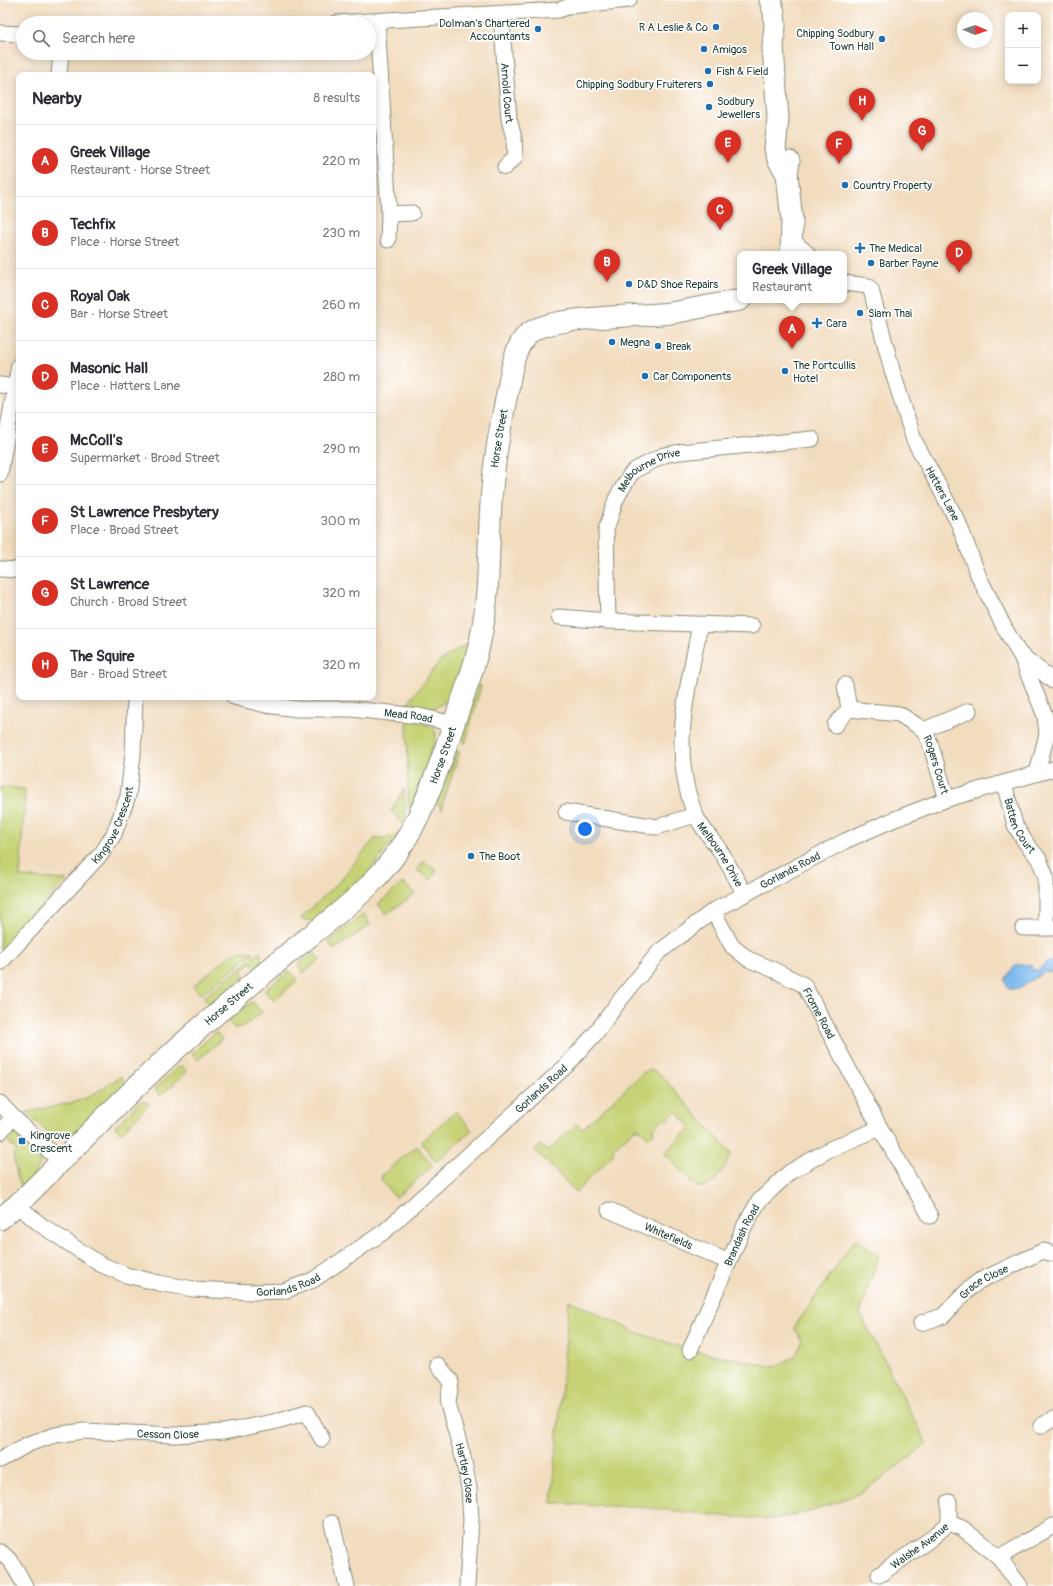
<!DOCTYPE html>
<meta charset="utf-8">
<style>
:root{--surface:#fff;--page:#f2f2f3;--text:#2b2b33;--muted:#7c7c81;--line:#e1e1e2;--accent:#d93025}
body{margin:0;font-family:Pangolin,sans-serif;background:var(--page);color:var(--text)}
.controls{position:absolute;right:12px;top:12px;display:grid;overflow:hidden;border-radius:8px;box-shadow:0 2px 10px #0003}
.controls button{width:36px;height:36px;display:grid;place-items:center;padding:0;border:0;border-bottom:1px solid var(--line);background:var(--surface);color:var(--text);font:20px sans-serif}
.compass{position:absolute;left:957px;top:12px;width:36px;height:36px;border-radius:50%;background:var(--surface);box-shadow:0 2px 10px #0003;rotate:92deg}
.you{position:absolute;left:585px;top:829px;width:14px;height:14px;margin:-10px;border:3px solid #fff;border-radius:50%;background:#1a73e8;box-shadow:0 0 0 6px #1a73e833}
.badge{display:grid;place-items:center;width:26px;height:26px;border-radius:50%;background:var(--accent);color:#fff;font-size:13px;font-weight:700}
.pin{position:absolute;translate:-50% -33px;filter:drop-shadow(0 1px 2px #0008)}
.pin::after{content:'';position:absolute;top:21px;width:14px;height:12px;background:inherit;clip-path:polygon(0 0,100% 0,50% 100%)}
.popup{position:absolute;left:737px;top:251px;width:110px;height:52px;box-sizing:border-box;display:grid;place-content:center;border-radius:8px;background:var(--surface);filter:drop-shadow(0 1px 3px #0005);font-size:13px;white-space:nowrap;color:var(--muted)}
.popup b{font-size:15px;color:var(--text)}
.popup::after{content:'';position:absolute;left:50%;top:100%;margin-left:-8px;border:8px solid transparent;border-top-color:var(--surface)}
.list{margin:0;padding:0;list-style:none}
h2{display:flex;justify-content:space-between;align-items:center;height:52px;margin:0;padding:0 16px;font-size:17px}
h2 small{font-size:13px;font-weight:400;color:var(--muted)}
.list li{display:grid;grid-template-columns:26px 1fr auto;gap:12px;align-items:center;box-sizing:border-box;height:72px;padding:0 16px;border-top:1px solid var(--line)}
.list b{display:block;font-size:15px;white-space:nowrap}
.list p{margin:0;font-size:13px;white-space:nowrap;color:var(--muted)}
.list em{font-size:13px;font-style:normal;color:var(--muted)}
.icon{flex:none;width:22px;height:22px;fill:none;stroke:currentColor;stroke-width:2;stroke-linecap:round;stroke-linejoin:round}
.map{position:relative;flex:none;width:1053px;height:1586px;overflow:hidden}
.search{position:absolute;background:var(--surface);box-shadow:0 2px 10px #0003;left:16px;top:16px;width:360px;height:44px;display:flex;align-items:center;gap:10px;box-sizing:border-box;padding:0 14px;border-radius:22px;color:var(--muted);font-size:15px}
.panel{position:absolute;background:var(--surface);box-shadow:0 2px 10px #0003;left:16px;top:72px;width:360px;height:628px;border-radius:8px}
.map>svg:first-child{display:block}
.green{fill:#c6d274;stroke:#728854}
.water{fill:#7bb8ee;stroke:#4d7a91}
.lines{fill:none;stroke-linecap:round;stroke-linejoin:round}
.minor-casing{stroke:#888c79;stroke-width:17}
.secondary-casing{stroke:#888c79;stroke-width:23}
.minor{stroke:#fff;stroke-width:15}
.secondary{stroke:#fff;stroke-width:21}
.poi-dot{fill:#1f6fb2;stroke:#fff;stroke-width:1.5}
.labels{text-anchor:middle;stroke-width:3.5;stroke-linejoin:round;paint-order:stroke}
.poi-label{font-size:11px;fill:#1f3d34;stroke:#fff;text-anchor:start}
.street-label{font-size:11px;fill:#1f3d34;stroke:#fff}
</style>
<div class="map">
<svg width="1053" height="1586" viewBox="0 0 1053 1586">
<rect width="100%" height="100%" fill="#fff"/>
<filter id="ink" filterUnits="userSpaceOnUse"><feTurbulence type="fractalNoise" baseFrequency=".025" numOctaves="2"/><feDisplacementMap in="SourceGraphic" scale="8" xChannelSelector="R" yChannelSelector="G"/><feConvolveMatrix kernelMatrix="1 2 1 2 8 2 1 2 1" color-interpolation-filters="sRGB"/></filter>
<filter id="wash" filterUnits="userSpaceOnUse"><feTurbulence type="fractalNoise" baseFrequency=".012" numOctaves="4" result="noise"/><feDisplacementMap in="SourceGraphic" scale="16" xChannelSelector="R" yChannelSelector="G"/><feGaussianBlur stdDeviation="0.9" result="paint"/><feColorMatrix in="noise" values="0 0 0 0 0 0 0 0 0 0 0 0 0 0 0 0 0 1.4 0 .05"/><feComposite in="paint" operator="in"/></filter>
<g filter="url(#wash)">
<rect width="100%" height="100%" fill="#f2dcbe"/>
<g class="green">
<path d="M468,643c-5,19 -12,62 -36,65 -8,1 -17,-3 -25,-4l32,-42 14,-10z"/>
<path d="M478,685l3,1 -16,58 -4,-5z"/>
<path d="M407,717l26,10 3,7 -1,8 -25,68h-1l-1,-8z"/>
<path d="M457,751l3,1 -17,50 -1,8 -5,-8z"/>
<path d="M0,787l25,2 -5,88 47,3 -67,69z"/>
<path d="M404,788l1,32 -2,4 -12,-13z"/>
<path d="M396,834l2,1 -35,44 -47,40 -4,2 -12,-2 37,-35 38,-46h11z"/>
<path d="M424,861l13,9 -6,10 -14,-10z"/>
<path d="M403,883l12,11 -29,20 -8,-10z"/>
<path d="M364,914l6,11 -36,25 -6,-8z"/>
<path d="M240,951l14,1 -53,43 -8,-9 39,-32z"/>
<path d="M261,951v12l-5,4 -4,-5 -9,7 1,8 -31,26 -6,-1 -4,-4z"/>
<path d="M314,952l6,8 -17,13 -5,-7 1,-2z"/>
<path d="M288,972h3l7,7 -24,22 -9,-10 1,-2z"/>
<path d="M252,1002l2,1 8,9 -15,12 -12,5 -7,-8z"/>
<path d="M216,1032l6,7 -24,21 -6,-7z"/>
<path d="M182,1066l5,6 -27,24 -4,-6v-3l22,-20z"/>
<path d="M652,1070l8,4 71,79c-3,10 -17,37 -31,34 -2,0 -4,-2 -6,-3l-30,-31 27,-26 -15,-16 -9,9 -4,-1 -10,10 1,4 -6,4 -10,-9 -5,2 -20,19v6l-37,37 -41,-42 6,-5 7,6 29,-27 5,5 62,-57z"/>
<path d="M121,1076l5,9 -53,50 -18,1 -9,-5 -20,-19 49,-10 16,-6z"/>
<path d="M141,1101h4l5,3 -29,29 -6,-6z"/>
<path d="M456,1111l16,19 -36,32 -15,-20z"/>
<path d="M14,1131c8,0 11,4 16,9 21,18 7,32 -8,47l-4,-7 -5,-25 4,-5 -13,-12 1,-3z"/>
<path d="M417,1146l16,20 -38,32 -14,-19 1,-4z"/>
<path d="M855,1239l24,17 -19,57 67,131 -46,35 -21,14 -47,18 -41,8 -40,-2 -82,-9 -98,-5 17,-203 67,32 54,18 86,17 20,-12 6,-14 -8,-13z"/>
</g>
<path class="water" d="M1053,961v11h-9l-25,17h-10l-4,-9 7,-11 4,-4h14l6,6 7,-4 2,-4z"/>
</g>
<g filter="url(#ink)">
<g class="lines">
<g class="minor-casing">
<g id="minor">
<path id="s1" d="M501,14l8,105 5,19 1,19 -10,10"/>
<path d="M377,21l12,193 -1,26"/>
<path d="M336,23l223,-13 11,-4 59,-6"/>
<path d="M0,33l23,1"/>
<path d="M59,75l2,-22"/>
<path d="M389,214l23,-1"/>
<path d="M793,241l15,13"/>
<path id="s2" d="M844,283l24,3 3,4 21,80 22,70 44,82 21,55 26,52 14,24 34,28"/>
<path d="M0,385l15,2"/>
<path d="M0,474l19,-109"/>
<path d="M0,569l19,1"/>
<path d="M559,617l49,4 144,5"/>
<path id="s3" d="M608,621l-2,-91 10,-31 14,-24 5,-5 29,-15 16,-3 132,-13"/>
<path id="s4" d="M700,625c-12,63 -31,126 -5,189 5,12 16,24 24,35 9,14 17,30 26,45"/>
<path d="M1021,656l24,60 2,18 -10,39"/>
<path d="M845,685l4,24"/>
<path id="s5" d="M234,697l32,8 31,4h54l68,7 35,8"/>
<path id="s6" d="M835,725l14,-16 50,5 25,16 6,13 17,56"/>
<path d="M924,730l45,-19"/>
<path id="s7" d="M1004,783l11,42 11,18 13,16 7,18v51h7"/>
<path d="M566,812l91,15 38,-12"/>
<path id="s8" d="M713,911l19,35 16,13 24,10 32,16 76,143 50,88"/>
<path d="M1023,928h23"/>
<path id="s9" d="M0,963l102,-110 12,-19 14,-38 5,-42 2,-57"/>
<path d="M0,1103l13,14 48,45"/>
<path d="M0,1132l13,-15"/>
<path id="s10" d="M17,1205l24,20 59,39 26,11 33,8 34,6 60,3 31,-1 29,-11 72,-49 181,-165 29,-32 25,-34 39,-48 54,-41 132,-70 50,-22 52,-20 106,-30"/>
<path id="s11" d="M609,1210l120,52"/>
<path id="s12" d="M921,1323l22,-7 27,-28 9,-7 64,-30 10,3"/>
<path id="s13" d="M690,1350l55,-125 14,-24 31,-29 40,-23 50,-21"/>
<path id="s14" d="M438,1365l13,16 -3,23 15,53 6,31 2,32 -4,66"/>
<path d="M1041,1426l12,-7"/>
<path id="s15" d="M0,1460l28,-16 27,-9 29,-4 91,4 49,-3 49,-10 34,-10 15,27"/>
<path d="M949,1502v21"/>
<path d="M332,1523l15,63"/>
<path d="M0,1552c11,6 19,23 25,34"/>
<path d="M999,1557l54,-31"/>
<path id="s16" d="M879,1575l53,-37 17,-15 13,5 37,29 21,29"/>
</g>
</g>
<g class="secondary-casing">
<g id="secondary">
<path d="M770,0l4,12 1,14 -2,21 5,72 -3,30 3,10 9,15"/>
<path d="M789,161l-2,13 5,47 -1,33"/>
<path id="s17" d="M0,1219l17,-14c59,-57 114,-117 175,-170 31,-27 62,-53 93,-79 52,-42 102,-75 132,-137 16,-33 28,-68 39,-102 10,-28 21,-57 26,-86 8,-42 6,-85 9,-128 2,-38 9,-76 17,-114 3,-17 6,-41 19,-54 19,-20 113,-18 144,-22 23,-4 46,-9 69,-13"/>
</g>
</g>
<use href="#minor" class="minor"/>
<use href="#secondary" class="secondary"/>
</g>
</g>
<g class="poi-dot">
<circle cx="716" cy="27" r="4"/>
<circle cx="538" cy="29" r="4"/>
<circle cx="882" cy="39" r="4"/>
<circle cx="704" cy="49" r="4"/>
<circle cx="708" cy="71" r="4"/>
<circle cx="710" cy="84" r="4"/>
<circle cx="709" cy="107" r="4"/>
<circle cx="845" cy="185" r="4"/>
<path d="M858 242h4v4h4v4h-4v4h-4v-4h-4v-4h4z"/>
<circle cx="871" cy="263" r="4"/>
<circle cx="629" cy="284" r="4"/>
<circle cx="860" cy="313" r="4"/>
<path d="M815 317h4v4h4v4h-4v4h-4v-4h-4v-4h4z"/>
<circle cx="612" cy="342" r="4"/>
<circle cx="658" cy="346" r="4"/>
<circle cx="785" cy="371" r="4"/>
<circle cx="645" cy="376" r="4"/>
<circle cx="471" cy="856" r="4"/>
<rect x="18" y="1137" width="8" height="8" rx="2"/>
</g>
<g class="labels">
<g class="poi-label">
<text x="530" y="27" text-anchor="end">Dolman's Chartered<tspan x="530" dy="13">Accountants</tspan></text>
<text x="708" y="31" text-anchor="end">R A Leslie &amp; Co</text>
<text x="874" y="37" text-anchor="end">Chipping Sodbury<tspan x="874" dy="13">Town Hall</tspan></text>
<text x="712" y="53">Amigos</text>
<text x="716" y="75">Fish &amp; Field</text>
<text x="702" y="88" text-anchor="end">Chipping Sodbury Fruiterers</text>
<text x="717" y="105">Sodbury<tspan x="717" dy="13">Jewellers</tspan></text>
<text x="853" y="189">Country Property</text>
<text x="869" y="252">The Medical</text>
<text x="879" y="267">Barber Payne</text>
<text x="637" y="288">D&amp;D Shoe Repairs</text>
<text x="868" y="317">Siam Thai</text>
<text x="826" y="327">Cara</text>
<text x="620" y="346">Megna</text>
<text x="666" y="350">Break</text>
<text x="793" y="369">The Portcullis<tspan x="793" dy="13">Hotel</tspan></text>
<text x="653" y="380">Car Components</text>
<text x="479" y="860">The Boot</text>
<text x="30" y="1139">Kingrove<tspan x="30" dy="13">Crescent</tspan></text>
</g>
<g class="street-label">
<text dy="4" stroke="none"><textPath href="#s1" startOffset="79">Arnold Court</textPath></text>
<text dy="4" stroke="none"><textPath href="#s17" startOffset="973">Horse Street</textPath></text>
<text dy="4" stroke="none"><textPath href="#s3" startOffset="170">Melbourne Drive</textPath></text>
<text dy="4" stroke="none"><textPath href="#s2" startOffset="246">Hatters Lane</textPath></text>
<text dy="4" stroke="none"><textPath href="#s5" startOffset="176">Mead Road</textPath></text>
<text dy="4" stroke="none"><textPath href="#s17" startOffset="649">Horse Street</textPath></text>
<text dy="4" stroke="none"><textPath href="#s6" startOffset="138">Rogers Court</textPath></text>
<text dy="4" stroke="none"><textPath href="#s9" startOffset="180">Kingrove Crescent</textPath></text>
<text dy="4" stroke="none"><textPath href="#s7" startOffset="46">Batten Court</textPath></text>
<text dy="4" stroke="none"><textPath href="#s4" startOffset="240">Melbourne Drive</textPath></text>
<text dy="4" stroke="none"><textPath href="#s10" startOffset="955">Gorlands Road</textPath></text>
<text dy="4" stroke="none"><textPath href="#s17" startOffset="314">Horse Street</textPath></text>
<text dy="4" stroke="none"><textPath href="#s8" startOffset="154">Frome Road</textPath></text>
<text dy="4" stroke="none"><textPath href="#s10" startOffset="619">Gorlands Road</textPath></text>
<text dy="4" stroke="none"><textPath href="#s13" startOffset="126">Brandash Road</textPath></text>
<text dy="4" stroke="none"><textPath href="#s11" startOffset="65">Whitefields</textPath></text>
<text dy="4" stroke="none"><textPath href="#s10" startOffset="295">Gorlands Road</textPath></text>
<text dy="4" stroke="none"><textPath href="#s12" startOffset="77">Grace Close</textPath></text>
<text dy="4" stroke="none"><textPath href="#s15" startOffset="174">Cesson Close</textPath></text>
<text dy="4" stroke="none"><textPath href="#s14" startOffset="115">Hartley Close</textPath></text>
<text dy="4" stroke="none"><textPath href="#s16" startOffset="50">Walshe Avenue</textPath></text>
</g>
</g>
</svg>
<div class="controls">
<button>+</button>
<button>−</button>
</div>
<svg class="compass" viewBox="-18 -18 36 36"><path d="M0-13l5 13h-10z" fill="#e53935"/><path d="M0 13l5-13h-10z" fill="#7c7c81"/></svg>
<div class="you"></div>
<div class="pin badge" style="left:792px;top:349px">A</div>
<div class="popup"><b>Greek Village</b>Restaurant</div>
<div class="pin badge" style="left:607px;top:282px">B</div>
<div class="pin badge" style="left:720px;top:230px">C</div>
<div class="pin badge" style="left:959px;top:273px">D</div>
<div class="pin badge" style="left:728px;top:163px">E</div>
<div class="pin badge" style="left:839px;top:164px">F</div>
<div class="pin badge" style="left:922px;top:151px">G</div>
<div class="pin badge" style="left:862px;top:121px">H</div>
<div class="search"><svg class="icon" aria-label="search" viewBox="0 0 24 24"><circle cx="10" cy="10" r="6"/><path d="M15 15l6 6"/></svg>Search here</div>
<section class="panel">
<h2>Nearby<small>8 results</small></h2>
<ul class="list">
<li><span class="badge">A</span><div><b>Greek Village</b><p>Restaurant · Horse Street</p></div><em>220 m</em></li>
<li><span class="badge">B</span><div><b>Techfix</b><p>Place · Horse Street</p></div><em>230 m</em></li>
<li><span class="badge">C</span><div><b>Royal Oak</b><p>Bar · Horse Street</p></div><em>260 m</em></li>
<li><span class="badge">D</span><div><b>Masonic Hall</b><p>Place · Hatters Lane</p></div><em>280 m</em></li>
<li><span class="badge">E</span><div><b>McColl's</b><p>Supermarket · Broad Street</p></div><em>290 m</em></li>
<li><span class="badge">F</span><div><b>St Lawrence Presbytery</b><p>Place · Broad Street</p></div><em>300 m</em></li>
<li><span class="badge">G</span><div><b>St Lawrence</b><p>Church · Broad Street</p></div><em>320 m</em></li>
<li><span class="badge">H</span><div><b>The Squire</b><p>Bar · Broad Street</p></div><em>320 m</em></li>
</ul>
</section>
</div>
